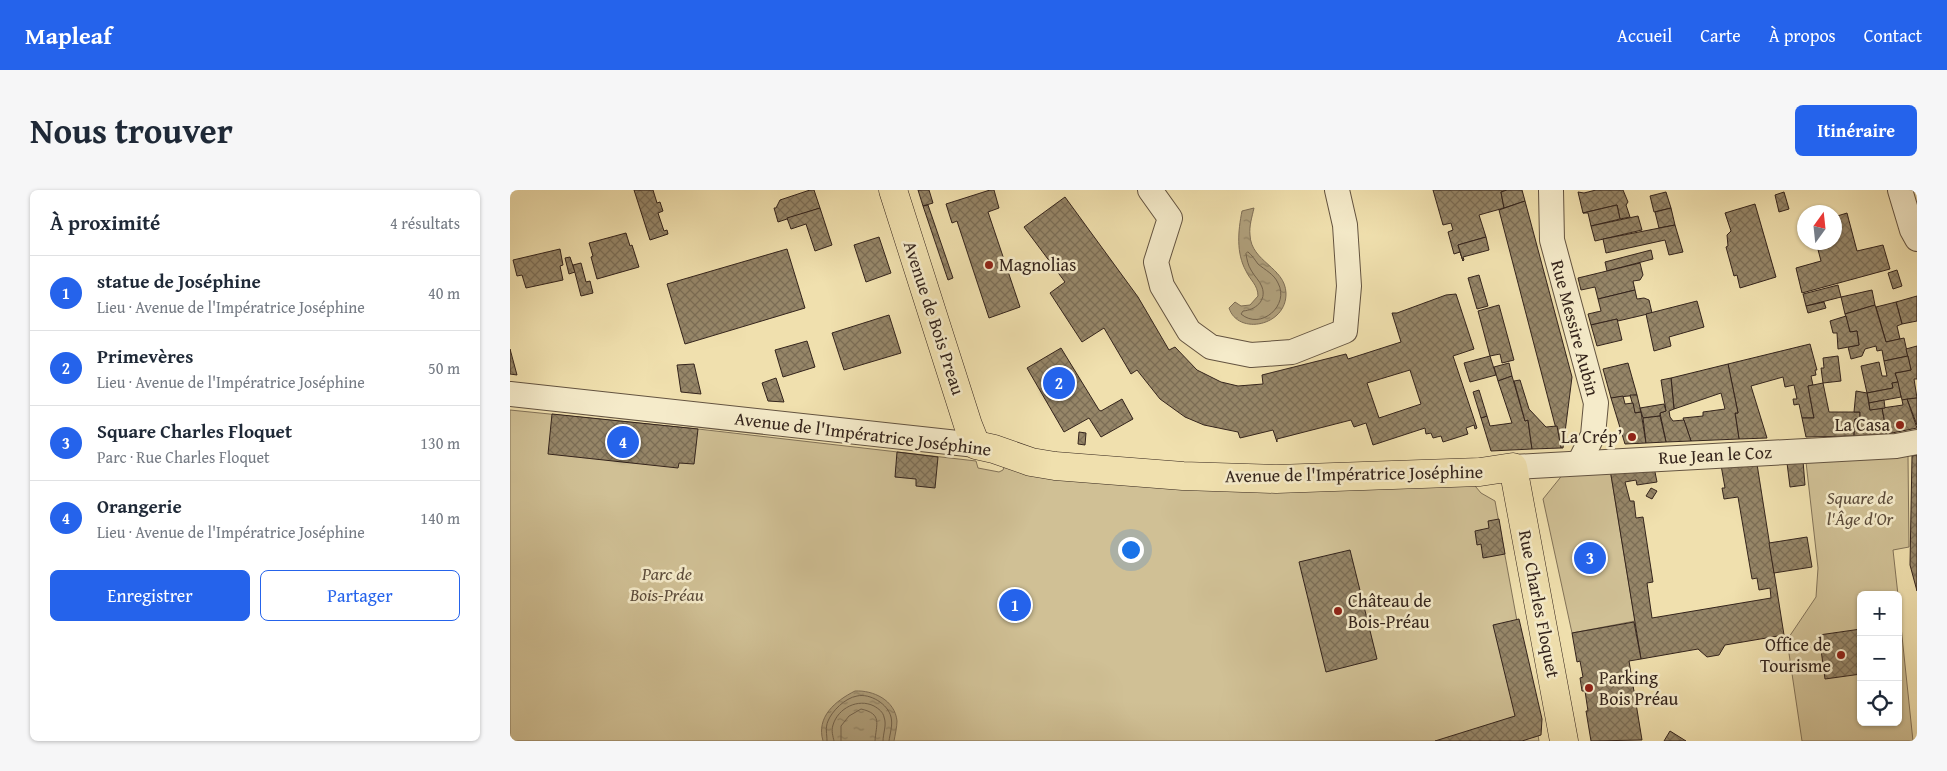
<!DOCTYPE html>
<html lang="fr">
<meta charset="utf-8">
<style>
:root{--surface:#fff;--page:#f6f6f7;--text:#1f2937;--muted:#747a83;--line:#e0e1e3;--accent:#2563eb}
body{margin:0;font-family:"Gentium Book Plus",serif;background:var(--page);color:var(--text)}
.controls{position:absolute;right:15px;bottom:15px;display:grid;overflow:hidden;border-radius:8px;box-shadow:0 1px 4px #0004}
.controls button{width:45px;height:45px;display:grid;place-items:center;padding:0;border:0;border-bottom:1px solid var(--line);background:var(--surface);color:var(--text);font:25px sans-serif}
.compass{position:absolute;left:1287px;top:15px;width:45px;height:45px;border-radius:50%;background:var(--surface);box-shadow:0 1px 4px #0004;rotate:15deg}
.you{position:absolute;left:620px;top:359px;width:18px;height:18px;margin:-12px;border:4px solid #fff;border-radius:50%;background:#1a73e8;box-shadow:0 0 0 8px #1a73e833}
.badge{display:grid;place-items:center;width:32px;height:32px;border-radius:50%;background:var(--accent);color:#fff;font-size:16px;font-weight:700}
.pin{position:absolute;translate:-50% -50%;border:2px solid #fff;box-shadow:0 1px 5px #0006}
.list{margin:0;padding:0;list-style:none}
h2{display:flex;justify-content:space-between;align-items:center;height:65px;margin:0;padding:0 20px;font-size:21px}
h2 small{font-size:16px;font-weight:400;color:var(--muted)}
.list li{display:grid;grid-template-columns:32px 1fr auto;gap:15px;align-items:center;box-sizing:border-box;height:75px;padding:0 20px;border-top:1px solid var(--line)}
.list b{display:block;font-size:19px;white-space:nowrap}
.list p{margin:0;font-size:16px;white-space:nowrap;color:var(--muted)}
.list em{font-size:16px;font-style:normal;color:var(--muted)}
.actions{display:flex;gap:10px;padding:15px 20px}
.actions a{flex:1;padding:11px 0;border:1px solid var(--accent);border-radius:8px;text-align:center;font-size:18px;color:var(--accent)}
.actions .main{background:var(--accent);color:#fff}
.icon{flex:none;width:28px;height:28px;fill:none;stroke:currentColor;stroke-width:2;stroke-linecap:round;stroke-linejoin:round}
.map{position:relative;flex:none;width:1407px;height:551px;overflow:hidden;border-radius:8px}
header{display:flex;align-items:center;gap:30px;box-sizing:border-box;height:70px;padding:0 25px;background:var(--accent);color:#fff}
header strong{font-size:24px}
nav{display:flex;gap:28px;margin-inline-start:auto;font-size:18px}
.intro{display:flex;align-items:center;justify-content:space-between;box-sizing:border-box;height:120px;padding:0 30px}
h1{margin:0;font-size:35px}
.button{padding:12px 22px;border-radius:8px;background:var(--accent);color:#fff;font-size:18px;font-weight:700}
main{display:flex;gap:30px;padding:0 30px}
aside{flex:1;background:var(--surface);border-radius:8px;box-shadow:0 1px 4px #0004}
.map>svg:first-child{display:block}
.green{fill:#d0c095;stroke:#827258}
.water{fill:url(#water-ripples);stroke:#7e6e56}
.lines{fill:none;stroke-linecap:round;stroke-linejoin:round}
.shore{stroke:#72624c;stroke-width:1}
.building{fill:url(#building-cross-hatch);stroke:#34241c;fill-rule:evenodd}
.minor-casing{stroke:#635340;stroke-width:26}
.major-casing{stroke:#34241c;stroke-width:29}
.minor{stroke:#f5ebca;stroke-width:24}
.major{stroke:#f0e0ae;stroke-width:28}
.poi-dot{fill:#8f2418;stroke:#f5ebca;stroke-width:2}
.labels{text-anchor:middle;stroke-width:5;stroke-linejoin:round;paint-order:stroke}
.poi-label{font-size:18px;fill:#34241c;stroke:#f5ebca;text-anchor:start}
.street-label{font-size:18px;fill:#34241c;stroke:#f5ebca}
.park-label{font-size:18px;font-style:italic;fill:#5b4b3a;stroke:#f5ebca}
</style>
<header>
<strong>Mapleaf</strong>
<nav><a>Accueil</a><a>Carte</a><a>À propos</a><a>Contact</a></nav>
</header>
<div class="intro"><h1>Nous trouver</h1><a class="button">Itinéraire</a></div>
<main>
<aside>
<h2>À proximité<small>4 résultats</small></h2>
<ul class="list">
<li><span class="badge">1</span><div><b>statue de Joséphine</b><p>Lieu · Avenue de l'Impératrice Joséphine</p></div><em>40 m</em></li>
<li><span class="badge">2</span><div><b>Primevères</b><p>Lieu · Avenue de l'Impératrice Joséphine</p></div><em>50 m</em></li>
<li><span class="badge">3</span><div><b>Square Charles Floquet</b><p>Parc · Rue Charles Floquet</p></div><em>130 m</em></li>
<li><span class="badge">4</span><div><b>Orangerie</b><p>Lieu · Avenue de l'Impératrice Joséphine</p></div><em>140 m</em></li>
</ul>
<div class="actions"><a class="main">Enregistrer</a><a>Partager</a></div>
</aside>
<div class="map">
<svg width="1407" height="551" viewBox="0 0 1407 551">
<defs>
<pattern id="water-ripples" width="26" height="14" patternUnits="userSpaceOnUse" patternTransform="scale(1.25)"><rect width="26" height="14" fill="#b0a07c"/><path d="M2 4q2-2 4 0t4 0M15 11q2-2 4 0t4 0" fill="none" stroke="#908265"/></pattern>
<pattern id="building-cross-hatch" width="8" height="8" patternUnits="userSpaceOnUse" patternTransform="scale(1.25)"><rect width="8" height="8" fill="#968668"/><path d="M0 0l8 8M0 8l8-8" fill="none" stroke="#7b6d55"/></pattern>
</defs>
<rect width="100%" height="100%" fill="#f0e0ae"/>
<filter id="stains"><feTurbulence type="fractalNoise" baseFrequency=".004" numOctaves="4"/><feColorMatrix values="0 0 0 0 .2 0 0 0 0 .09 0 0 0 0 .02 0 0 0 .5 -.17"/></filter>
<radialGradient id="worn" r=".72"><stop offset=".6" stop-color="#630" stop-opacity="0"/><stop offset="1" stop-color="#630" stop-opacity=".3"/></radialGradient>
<g class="green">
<path d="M0,220l188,19 278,32 2,7 21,4 4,-2 2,-5 465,15 11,13 14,8 44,240h-1029z"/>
<path d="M1398,266l1,91 -16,3 5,45h-37v127h37v-124l15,143h-111l-15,-101 29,-43 2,-29 -12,-106z"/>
<path d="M1100,279l25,152 -63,12 -29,-134 21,-26z"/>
</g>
<g class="water">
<path d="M744,18c-2,9 -5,18 -4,27 1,27 35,32 36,58 1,33 -48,43 -57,15l6,-6 6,4 9,-1 8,-9c0,-11 -8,-16 -12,-25 -10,-18 -8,-40 -4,-60z"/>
<path d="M345,501c18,-1 40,9 42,30 0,6 -2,14 -3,20h-71c-7,-24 12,-40 32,-50z"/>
</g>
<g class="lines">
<g class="shore">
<path d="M738,62c4,3 7,8 10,12 7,6 16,10 20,19 12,22 -17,48 -37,31l2,-3c12,-1 24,-10 19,-24 -2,-6 -8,-11 -11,-17 -3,-5 -4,-10 -5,-16z"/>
<path d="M317,551c0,-7 -2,-13 1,-20 4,-10 17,-23 29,-25 13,-3 31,8 34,21 2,8 -1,16 -2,24"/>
<path d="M324,551c-1,-5 -3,-10 -1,-16 5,-17 25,-27 41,-19 5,3 9,6 10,11 3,8 -1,16 -1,24"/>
<path d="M331,551v-15l8,-10 12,-7c22,5 15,15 14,32"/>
</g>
</g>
<g class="building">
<path d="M124,0h19l4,13 3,-1 3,9 -5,2 6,18 3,-1 1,4 -18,6z"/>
<path d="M300,0h4l6,18 -42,14 -4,-14h2l4,-8z"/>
<path d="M408,0h11l4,13 -10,3z"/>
<path d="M480,0h4l5,18 -11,4 32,95 -31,11 -32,-97 -5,2 -6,-19z"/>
<path d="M923,0h74l-6,2 3,16 -25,7 7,22 -28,8 5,16 -3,-9 -6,2 -6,-22 5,-2 -2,-7 -8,2z"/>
<path d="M997,0h15l3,11 -21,7 -3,-16z"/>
<path d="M1086,0h27l5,12 -2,3 4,12 -10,2 -3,-14 -34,8 -5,-21 6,1z"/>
<path d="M1156,2l5,16 -17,4 -4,-16z"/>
<path d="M1274,2l5,17 -10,3 -4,-17z"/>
<path d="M555,7l73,100 31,53 6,-3 22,23 24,12 17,4 25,-2 -1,-9 84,-21 2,5 53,-17 -9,-29h5l49,-18 10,-1 18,55 -21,7 24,72 -2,1 -1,-4 -8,3 2,6 -25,8 -2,-6 -8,2 -2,-5 -5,1 -1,-6 -52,17 -7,-22 -12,4 -3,-7 -74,19v3l-4,-12 -33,8 -2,-6 -34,-7 -19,-8 -25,-18 -23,-29 -6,4 -27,-46 -22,14 -32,-49 15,-11 -41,-55zM900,180l11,34 -42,14 -12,-35z"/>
<path d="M1015,11l47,176 -9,71h-2l-62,-238z"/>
<path d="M1245,14l21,73 -36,11 -3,-13 -3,1 -8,-29 2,-1 -1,-11 4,-4 -6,-18z"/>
<path d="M418,15l25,73 -5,2 -25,-74z"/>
<path d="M1107,15l3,14 -29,7 -3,-13h-5z"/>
<path d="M310,18l12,37 -17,6 -9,-27 -15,5 -4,-11z"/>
<path d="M1161,18l4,17 -16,3 -4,-16z"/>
<path d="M1337,23l10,38 26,-6 7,24 -88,24 -6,-25 25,-7 -5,-19h18v-25z"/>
<path d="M1128,26l4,14 -47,11 -4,-15z"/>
<path d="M1165,35l8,27 -14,3 -4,-15 -59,13 -3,-14z"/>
<path d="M116,43l4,13 2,-1 7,22 -42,12 -6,-22 2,-1 -4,-13z"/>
<path d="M369,47l12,36 -25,9 -12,-37z"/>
<path d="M976,47l3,13 -26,7 1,3 -1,1 -5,-16z"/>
<path d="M50,59l3,16 -3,1 3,14 -37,8 -4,-13 -5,1 -4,-16z"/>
<path d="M277,59l18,59 -120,36 -18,-60z"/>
<path d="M1141,60l2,9 -46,12 -2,-9z"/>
<path d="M60,67l5,15 -6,2 -4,-16z"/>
<path d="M71,73l5,19 4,-1 3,12 -12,3 -8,-31z"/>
<path d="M1130,73l3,12 -3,5 -7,1 2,9 -37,9 -3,-12 -14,3 -3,-12z"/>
<path d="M1387,80l5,16 -9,3 -5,-16z"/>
<path d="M969,85l9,31 -11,3 -9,-31z"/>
<path d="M1328,95l3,12 -35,9 -3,-12z"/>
<path d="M1125,100l2,9 7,-1 5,2 3,13 -34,8 -1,-2 -26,6 -3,-11 13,-3 -3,-12z"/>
<path d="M1362,100l3,15 -30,9 -4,-17z"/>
<path d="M1407,106v25l-15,3 -6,-22z"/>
<path d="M1187,111l7,26 -35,10 2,9 -17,5 -8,-37z"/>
<path d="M1314,112l2,6 -18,5 -2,-7z"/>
<path d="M1386,112l6,22 -5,2 3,13 -14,3 -10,-35z"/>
<path d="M989,115l15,55 -12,3 -2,-9 -10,2 -12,-45z"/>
<path d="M1365,115l11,37 18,-4 4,18 -24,5 -2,-11 -5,1 -1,-5 -11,3 -3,7 -11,3 -3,-12 11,-2 -2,-14 -7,1 -5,-18z"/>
<path d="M379,125l12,38 -57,17 -12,-37z"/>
<path d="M1336,126l4,16 7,-1 2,14 -21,4 -1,-16h-4l-3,-12z"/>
<path d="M1107,129l5,21 -25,6 -6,-21z"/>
<path d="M297,151l8,26 -32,10 -8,-27z"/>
<path d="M1300,154l7,26h-2l1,5 -5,1 2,9 -5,1 6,32h-12l-3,-14 -5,1 -1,-6h4l-3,-14 -9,2 -2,-10 -32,9 16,52 -28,1 -4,-26h3l-10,-49z"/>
<path d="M1407,156v33h-3l3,19 -15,2 -7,-27 16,-3 -5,-21z"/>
<path d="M551,158l38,62 2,1 21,-12 11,20 -32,18 -12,-19 -25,14 -37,-64z"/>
<path d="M0,159l7,26 -7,-1z"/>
<path d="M980,166l6,19 -26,7 -6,-19z"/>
<path d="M1328,166l3,25 -18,2 -2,-15h3l-1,-10z"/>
<path d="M1398,166l3,14 -16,3 3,9 -6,1 1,5 -26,5 -6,-27 18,-4 3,14h5l-3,-15z"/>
<path d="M999,173l3,13 -14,5 -4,-14z"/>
<path d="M1118,173l9,32 -26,3 -8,-29z"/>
<path d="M184,174l7,30 -20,-2 -4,-27z"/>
<path d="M1218,174l10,49h-3l4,26 -48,2 -8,-23 20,-2v-4l22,-3 -4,-16 -47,16 -3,-31z"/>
<path d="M1002,186l13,45 3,-1 4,29 -41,2 -10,-33 6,-2 3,10 22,-3 -14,-42z"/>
<path d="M266,188l8,24 -16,-1 -6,-18z"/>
<path d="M1161,188l3,31 -5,2 1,6 3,4 11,-1 7,21 -25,1 -6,-29 6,-2 -5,-31z"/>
<path d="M1010,190l9,29 17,18 11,-1 4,22 -29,1 -4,-29 -3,1 -11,-40z"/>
<path d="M1388,192l3,15 -32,6 -2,-10 26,-5 -1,-5z"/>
<path d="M1313,193l6,29h31v7h-5l-1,17 -48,1 -4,-19h12l-6,-32z"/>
<path d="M969,200l8,26 -6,2 -8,-26z"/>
<path d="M1346,201l11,2 3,17 12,-2 5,26 -33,2 1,-17h5v-7h-6z"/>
<path d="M1120,205h7l4,17 -6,1z"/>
<path d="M1113,206l2,8 8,-1 2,10 6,-1 5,31 -21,1 -14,-46z"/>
<path d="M1407,208v27l-10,-26z"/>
<path d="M1397,209l10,29 -30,6 -5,-26 21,-3 -1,-5z"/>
<path d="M1374,210l1,8 -15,2 -1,-7z"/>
<path d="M1154,214l2,7 -6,2v3l-17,2 -3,-10z"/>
<path d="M42,224l146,15 -4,35 -15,-1 -1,5 -130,-14z"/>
<path d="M1150,226l6,26 -20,1 -3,-25z"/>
<path d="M569,242l7,1 -1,12 -7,-1z"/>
<path d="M387,262l41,5 -3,31 -19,-2v-7l-21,-2z"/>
<path d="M1407,265v136l-7,-26 2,-109z"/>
<path d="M1293,271l2,24 -15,2 -3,-24z"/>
<path d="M1247,274l27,171 -59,10 -6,10 -12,2 -9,-8 -57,10 -31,-190 44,-2 3,15 -20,3 -1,-5 -11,2 5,19h4l2,17 7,-1 10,65 -6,1 5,35 119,-20 -1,-10 -11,2 -2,-12 -5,1 -14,-82 -14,2 -2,-11h3l-4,-23z"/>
<path d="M1141,298l6,3 -5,8 -6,-3z"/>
<path d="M989,329l6,35 -22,4 -2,-14 -4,1 -2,-14 14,-3 -1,-7z"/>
<path d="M1297,347l5,30 -38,6 -5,-30z"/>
<path d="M840,360l27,109 -51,13 -27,-110z"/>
<path d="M1009,429l23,100 -1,16 -19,6h-87l80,-25 -22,-91z"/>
<path d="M1124,432l7,37 -12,2 13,79 -51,1 -5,-30h2l-3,-20h-3l-2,-13 3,-1 -3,-16 -3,1 -5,-29z"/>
<path d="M1351,439v45l-36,5 -6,-44z"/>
<path d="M1160,541l16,10h-22z"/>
</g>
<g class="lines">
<g class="minor-casing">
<g id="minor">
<path d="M640,0l20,28 -14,44 6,24 27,45 22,16 40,8 41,-3 53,-21 4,-45 -4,-61 -8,-35"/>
<path d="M1041,0l1,50 44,163 -3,32 -14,28"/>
<path d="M1390,0l12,40 5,9"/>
<path d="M0,204l466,51"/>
<path d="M1003,277l383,-21 21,-4"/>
</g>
</g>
<g class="major-casing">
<path id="major" d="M383,0l75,235 8,20 18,4 37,13 24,4 128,10 93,3 204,-7 33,-5 51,274"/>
</g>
<use href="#minor" class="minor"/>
<use href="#major" class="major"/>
</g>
<g class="poi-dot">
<circle cx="479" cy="75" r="5"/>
<circle cx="1390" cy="235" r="5"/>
<circle cx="1122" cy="247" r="5"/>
<circle cx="828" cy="421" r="5"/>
<circle cx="1331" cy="465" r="5"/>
<circle cx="1079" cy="498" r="5"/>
</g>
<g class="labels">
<g class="poi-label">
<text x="489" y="81">Magnolias</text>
<text x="1380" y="241" text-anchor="end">La Casa</text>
<text x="1112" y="253" text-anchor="end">La Crép’</text>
<text x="838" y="417">Château de<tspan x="838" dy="21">Bois-Préau</tspan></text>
<text x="1321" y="461" text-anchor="end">Office de<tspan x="1321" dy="21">Tourisme</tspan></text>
<text x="1089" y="494">Parking<tspan x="1089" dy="21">Bois Préau</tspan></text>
</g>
<g class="street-label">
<text transform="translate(424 128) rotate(72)" y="6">Avenue de Bois Preau</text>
<text transform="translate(1065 138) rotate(75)" y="6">Rue Messire Aubin</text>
<text transform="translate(353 244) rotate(7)" y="6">Avenue de l'Impératrice Joséphine</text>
<text transform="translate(1205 265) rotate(-3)" y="6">Rue Jean le Coz</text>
<text transform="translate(844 284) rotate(-1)" y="6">Avenue de l'Impératrice Joséphine</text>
<text transform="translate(1029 414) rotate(79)" y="6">Rue Charles Floquet</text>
</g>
<g class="park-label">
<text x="1350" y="314">Square de<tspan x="1350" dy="21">l'Âge d'Or</tspan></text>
<text x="157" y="390">Parc de<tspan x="157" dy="21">Bois-Préau</tspan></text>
</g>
</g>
<rect width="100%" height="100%" filter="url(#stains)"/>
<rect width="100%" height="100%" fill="url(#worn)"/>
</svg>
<div class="controls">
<button>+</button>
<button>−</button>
<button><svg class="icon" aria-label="locate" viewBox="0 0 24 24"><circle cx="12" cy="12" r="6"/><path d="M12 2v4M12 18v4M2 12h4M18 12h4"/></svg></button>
</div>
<svg class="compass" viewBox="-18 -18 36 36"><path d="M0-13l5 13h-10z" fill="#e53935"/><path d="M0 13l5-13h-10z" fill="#747a83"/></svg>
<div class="you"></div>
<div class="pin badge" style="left:505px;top:415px">1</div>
<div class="pin badge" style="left:549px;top:193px">2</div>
<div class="pin badge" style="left:1080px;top:368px">3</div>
<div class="pin badge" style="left:113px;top:252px">4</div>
</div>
</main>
